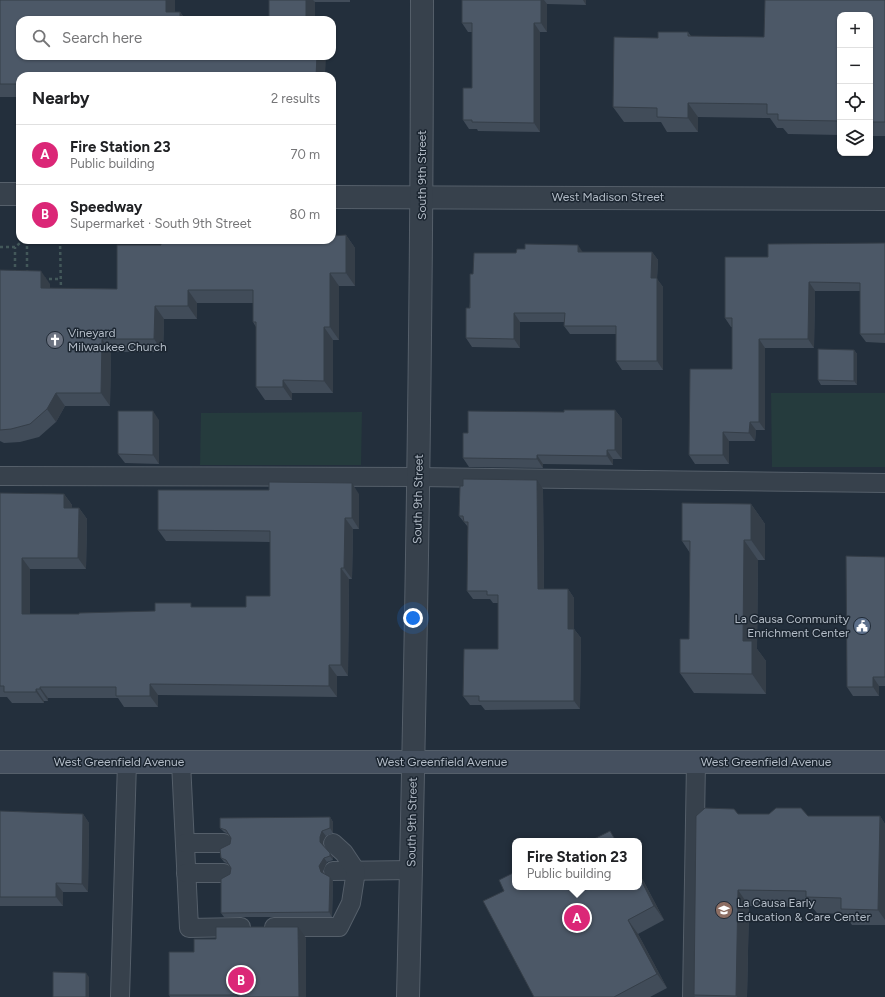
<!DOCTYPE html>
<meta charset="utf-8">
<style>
:root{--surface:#fff;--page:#f2f2f2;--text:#202124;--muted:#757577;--line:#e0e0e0;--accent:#db2777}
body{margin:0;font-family:Figtree,sans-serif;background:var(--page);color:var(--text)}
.controls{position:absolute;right:12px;top:12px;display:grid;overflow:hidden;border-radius:8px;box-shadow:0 1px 3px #0004}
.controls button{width:36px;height:36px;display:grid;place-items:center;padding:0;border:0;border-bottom:1px solid var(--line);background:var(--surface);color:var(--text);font:20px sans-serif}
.you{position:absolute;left:413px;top:618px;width:14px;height:14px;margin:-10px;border:3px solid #fff;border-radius:50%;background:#1a73e8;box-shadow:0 0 0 6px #1a73e833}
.badge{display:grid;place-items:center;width:26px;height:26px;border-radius:50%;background:var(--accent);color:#fff;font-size:13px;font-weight:700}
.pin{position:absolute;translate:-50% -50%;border:2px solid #fff;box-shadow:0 1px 4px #0006}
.popup{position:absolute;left:512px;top:838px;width:130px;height:52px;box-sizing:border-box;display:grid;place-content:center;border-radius:8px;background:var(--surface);filter:drop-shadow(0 1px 3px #0005);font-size:13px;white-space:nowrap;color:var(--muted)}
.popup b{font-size:15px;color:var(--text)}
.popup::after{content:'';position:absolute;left:50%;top:100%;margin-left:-8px;border:8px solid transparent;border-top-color:var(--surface)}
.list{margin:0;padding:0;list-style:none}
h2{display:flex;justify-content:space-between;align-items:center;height:52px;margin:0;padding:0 16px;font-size:17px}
h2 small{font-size:13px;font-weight:400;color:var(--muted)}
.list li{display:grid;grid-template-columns:26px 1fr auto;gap:12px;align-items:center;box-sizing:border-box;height:60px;padding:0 16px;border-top:1px solid var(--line)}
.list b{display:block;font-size:15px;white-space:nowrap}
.list p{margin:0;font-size:13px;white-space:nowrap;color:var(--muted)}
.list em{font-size:13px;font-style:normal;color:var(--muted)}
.icon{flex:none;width:22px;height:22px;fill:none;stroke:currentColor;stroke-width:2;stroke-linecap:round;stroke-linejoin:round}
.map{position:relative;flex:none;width:885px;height:997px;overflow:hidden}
.search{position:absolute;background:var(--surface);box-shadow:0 1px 3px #0004;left:16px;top:16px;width:320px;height:44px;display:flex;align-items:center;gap:10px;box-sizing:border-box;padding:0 14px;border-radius:12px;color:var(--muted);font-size:15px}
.panel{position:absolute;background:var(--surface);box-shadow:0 1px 3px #0004;left:16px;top:72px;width:320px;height:172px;border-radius:12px}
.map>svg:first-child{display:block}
.green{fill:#253b3d}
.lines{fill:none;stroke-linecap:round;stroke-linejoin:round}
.lane-casing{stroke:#555f6a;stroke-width:20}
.street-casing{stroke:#555f6a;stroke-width:24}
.secondary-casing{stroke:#555f6a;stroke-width:24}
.path{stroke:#43585a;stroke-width:2.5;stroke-dasharray:3 3;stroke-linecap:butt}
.lane{stroke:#37414c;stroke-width:18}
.street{stroke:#37414c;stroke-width:22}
.secondary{stroke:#45505f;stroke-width:22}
.wall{fill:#414c59}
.shaded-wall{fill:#353e48}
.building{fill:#4c5867;stroke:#353e48}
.labels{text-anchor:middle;stroke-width:3;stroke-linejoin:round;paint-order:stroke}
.street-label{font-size:12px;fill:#b3bcc7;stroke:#1c2631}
.poi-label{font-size:12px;fill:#b3bcc7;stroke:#1c2631;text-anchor:start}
</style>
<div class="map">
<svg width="885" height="997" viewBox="0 0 885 997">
<rect width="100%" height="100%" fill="#232f3c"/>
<g class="green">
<path d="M771,393h114v74h-113z"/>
<path d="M362,412l-1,53h-161l1,-52z"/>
</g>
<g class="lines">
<g class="lane-casing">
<g id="lane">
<path d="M0,476l418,1 467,6"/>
<path d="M181,762l8,166 52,-1"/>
<path d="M185,843h39"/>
<path d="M333,871l78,-1"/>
<path d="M186,873h38"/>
<path d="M274,927h65l12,-24 5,-32 -12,-18 -11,-10"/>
<path d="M120,997l7,-235"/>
<path d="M692,997l4,-235"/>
</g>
</g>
<g class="street-casing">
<g id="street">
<path d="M0,194h20"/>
<path d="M332,197l553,2"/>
<path d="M408,997c8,-332 14,-665 14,-997"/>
</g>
</g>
<g class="secondary-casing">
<path id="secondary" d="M0,762h885"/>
</g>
<g class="path">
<path d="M27,240v34"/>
<path d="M60,240l1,51"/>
<path d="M0,247h15l9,-7"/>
<path d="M15,273v-26"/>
<path d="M43,279h18"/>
</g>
<use href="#lane" class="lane"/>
<use href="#street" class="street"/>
<use href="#secondary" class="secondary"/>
</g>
<g class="wall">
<path d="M0,0h175v12h5l6,8h-166v36l306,2 -306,18v21h-20z"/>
<path d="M269,0h81v2h-35v18z"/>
<path d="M462,0h124v5l-39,-1v28h-7v100l-62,-1 -1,-2h-8l-6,-9 9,-32v-56h-4l-6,-9z"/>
<path d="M885,0v136h-15v-121h-30v120l-52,-1 -5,-6h-6l-7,-10 -72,-1v15h-31l-6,-10h-37l-11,-15 45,-69 30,-6 3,4 73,1z"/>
<path d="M346,235l9,13v38h-16v54h-6v53h-41v7h-27l-9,-13v-60l-3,-5v-19h-56v16h-33l-1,33h-52l-1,54h-45l-9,16 -17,15 -19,5 -16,1 -4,-2v-171l50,14v4l67,1 44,-44 34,-3z"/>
<path d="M885,243v100l-19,-1 -6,-8v-43h-45l-1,57h-49v82h-9l-1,11h-26v23h-34l-6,-9 43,-86v-42h-1l-6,-9 43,-61z"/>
<path d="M583,252h69l6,8 -1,19 6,8v83h-41l-6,-9v-27h-46l-6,-8v-4h-44v26l-48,-1 -6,-9 7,-64 43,-21z"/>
<path d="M854,350l3,4v31h-36l-3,-5z"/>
<path d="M615,410l7,9v40h-9v6l-70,-1v4l-74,-1 -6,-9 5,-25 96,-21z"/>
<path d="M159,420v44l-34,-1 -7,-9z"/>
<path d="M543,489l1,100h24l6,9v31l7,9 -1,71 -95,1 -4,-5h-11l-7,-9 35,-47v-46h-5l-3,-4h-17l-6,-8 1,-64 -9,-11z"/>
<path d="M0,493l64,1 8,11v3h7l8,11 -1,50h-56v45h49l76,-3 39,-4h52l24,-11v-54l-104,-1 -8,-11 201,-36v35h-6l-1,50h-3l-1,97h-11v21l-179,-2v12h-34l-6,-9h-70v3h-4v2h-32l-5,-6h-7z"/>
<path d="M751,504l14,20v36h-7l-1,89 9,12v33l-72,-1 -14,-20 9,-34 1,-86 -8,-12z"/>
<path d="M885,557v129h-6v10h-26l-6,-9z"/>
<path d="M0,811l83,3 6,9 -1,69h-25v14h-63z"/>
<path d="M738,814l70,2h72l5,8v101h-33l-8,-11 -27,-1 -5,-6 -63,-1 -2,91h-52l-1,-2z"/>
<path d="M330,817l3,5v11l-7,3 -3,5v4l10,12v3l-6,2 -4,9v2l7,4 3,4 -1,36h-108l-3,-4 10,-45 -2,-4 -5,-2 -3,-4 9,-14 1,-6 -2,-4 -5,-2 -4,-4z"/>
<path d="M639,874l5,8 20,38 -26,14 29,54 -17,9h-116l105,-110z"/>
<path d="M306,938v59h-136l-1,-2 25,-43z"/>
</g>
<g class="shaded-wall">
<path d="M166,0h9v20l-9,-8z"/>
<path d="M306,0h7l2,2v18h-9z"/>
<path d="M541,0h3l3,4v28l-6,-9z"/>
<path d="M583,0h3v5z"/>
<path d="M180,12l6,8h-6z"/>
<path d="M534,23l6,9v100l-6,-9z"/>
<path d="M317,56h8l1,2 -1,18h-9z"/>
<path d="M688,103l10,14v15l-10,-14z"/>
<path d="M346,235l9,13v38l-9,-13z"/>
<path d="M578,245l6,9 -6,-2z"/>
<path d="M652,252l6,8 -1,19 6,8v83l-6,-9 -6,-83z"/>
<path d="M41,271l9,13v17l-9,-13z"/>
<path d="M330,273l9,13v54l-9,-13z"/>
<path d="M809,282l6,9 -1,57 -6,-9z"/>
<path d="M188,290l9,13v16l-9,-13z"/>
<path d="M155,306l9,13 -1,33 -9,-13z"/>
<path d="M514,313l6,9v26l-6,-9z"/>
<path d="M324,327l9,13v53l-9,-12z"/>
<path d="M102,339l9,13 -1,54 -9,-13z"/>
<path d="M759,339l6,9v82l-6,-8z"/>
<path d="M854,350l3,4v31l-3,-4z"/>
<path d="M283,380l9,13v7l-9,-13z"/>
<path d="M56,393l9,13 -9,16 -9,-13z"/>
<path d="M615,410l7,9v40l-7,-9z"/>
<path d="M153,411l6,9v44l-6,-9z"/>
<path d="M750,422l6,8 -1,11 -6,-8z"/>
<path d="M723,432l6,9v23l-6,-9z"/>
<path d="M607,450l6,9v6l-6,-9z"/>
<path d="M537,455l6,9v4l-6,-9z"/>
<path d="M537,480l6,9 1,109 -6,-9z"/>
<path d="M352,483l7,11v35l-7,-11z"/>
<path d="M64,494l8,11v14l-8,-11z"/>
<path d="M751,504l14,20v36l-14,-20z"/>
<path d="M79,508l8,11 -1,50 -8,-11z"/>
<path d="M345,518l8,11 -1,50 -8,-11z"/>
<path d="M744,540l14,20 -1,89 9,12v33l-14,-20 -9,-33z"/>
<path d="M22,558l8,11v56l-8,-11z"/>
<path d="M341,568l8,11 -1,97 -7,-11z"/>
<path d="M568,589l6,9v40l-6,-9z"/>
<path d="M574,629l7,9 -1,71 -6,-8z"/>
<path d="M329,665l8,11v21l-8,-11z"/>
<path d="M873,677l6,9v10l-6,-9z"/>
<path d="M150,684l8,11v12l-8,-11z"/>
<path d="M40,687l8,11v3l-8,-12z"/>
<path d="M36,689l8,12v2l-8,-11z"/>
<path d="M83,814l6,9 -1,69 -6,-8z"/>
<path d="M880,816l5,8v96l-7,-10z"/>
<path d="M330,817l3,5v11l-3,-5z"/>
<path d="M322,831l4,5 -3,5v6l-3,-5v-5z"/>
<path d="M330,853l3,4v3l-3,-4z"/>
<path d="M324,858l3,4 -4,9 1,6 -3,-5 -2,-6z"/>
<path d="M639,874l5,8 20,38 -10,-14 -15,-30z"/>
<path d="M330,877l3,4 -1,36 -3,-5z"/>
<path d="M56,883l7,9v14l-7,-9z"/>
<path d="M738,890l11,16 -2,91h-10l-1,-1z"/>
<path d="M628,920l10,14 29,54 -10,-14z"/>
<path d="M298,927l8,11v59h-7z"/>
<path d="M86,973l3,4v20h-3z"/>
</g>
<g class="building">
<path d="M0,0h166v12h14v8h-160v36h297l-1,20h-296v8h-20z"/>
<rect x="269" y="0" width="37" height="20"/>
<path d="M462,0h79v23h-7v100l-62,-1v-2h-9v-32h9v-65h-10z"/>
<path d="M765,0h120v122h-15v-107h-30v106l-62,-1v-6h-11v-10l-79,-1v15l-31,-1v-9l-44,-1 1,-70 44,1v-6h30v4l76,1z"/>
<path d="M346,235v38h-16v54h-6v54l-41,-1v7h-27v-65h-3v-32h-65v16h-33l-1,33h-52l-1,54h-45l-9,16 -17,15 -19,5 -11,1v-160l41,1v17l76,1v-44h44v-3h34v-2h137v-4z"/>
<path d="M885,243v91h-25v-51l-51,-1 -1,57h-49v83h-9l-1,11 -26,-1v23h-34l1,-86h42v-51h-7v-61h43v-13z"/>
<path d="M525,244l53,1v7h74l-1,26h6v83h-41v-35h-52l1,-13h-51v26l-48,-1v-30h4v-34h3l1,-21h42l1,-4h8z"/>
<path d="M818,349l36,1v31l-36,-1z"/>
<path d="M564,410h51v40h-8v6l-70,-1v4l-74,-1v-25h5v-22l96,1z"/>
<path d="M118,411h35v44l-35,-1z"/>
<path d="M463,479l74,1 1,109h30v40h6v72h-95v-5h-16l1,-47h34v-54h-11v-4h-20l1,-69h-4l-1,-6h-4l1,-30h3z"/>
<path d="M269,482l83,1v35h-7l-1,50h-3v97h-12v21l-179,-2v12h-34v-9h-76v2h-4v3h-32v-6h-4v-193l64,1v14h15l-1,50h-56v56h57v-1l76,-2v-8h36v4h55v-11h24v-65l-112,-1v-40h111z"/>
<path d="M682,503l69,1v36h-7l-1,101h9v33l-72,-1v-34h9l1,-98h-8z"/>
<path d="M846,556l39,1v120h-12v10h-26z"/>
<path d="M705,808l29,1 4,5h31l7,-6h25l7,8h72l-2,94 -37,-1v-11l-35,-1v-6l-68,-1 -2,106 -42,-1 2,-179z"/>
<path d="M0,811l83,3 -1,70 -26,-1v14h-56z"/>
<path d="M330,817v11l-8,3 -2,6v5l10,11v3l-6,2 -5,8 2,6 9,5 -1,35 -108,1v-34l9,-5 1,-6 -5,-8 -5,-2 -1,-9 10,-5 1,-6 -5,-8 -6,-2v-10z"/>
<path d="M610,831l6,10h-26z"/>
<path d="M587,838l1,3h-7z"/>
<path d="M515,872v15h124v-11l15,30 -26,14 29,54 -43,23h-80l-51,-96 21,-10 -5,-11z"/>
<path d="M216,927h82l1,70h-61v-2h-69v-43h25v-13h22z"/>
<path d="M53,972l33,1v24h-33z"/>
</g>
<defs>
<g id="church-disc" transform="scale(0.9)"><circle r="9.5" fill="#6b7280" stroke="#1c2631"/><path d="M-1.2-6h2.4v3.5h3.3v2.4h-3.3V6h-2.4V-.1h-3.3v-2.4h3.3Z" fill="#fff"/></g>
<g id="civic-disc" transform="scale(0.9)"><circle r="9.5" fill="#5c6f8a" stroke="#1c2631"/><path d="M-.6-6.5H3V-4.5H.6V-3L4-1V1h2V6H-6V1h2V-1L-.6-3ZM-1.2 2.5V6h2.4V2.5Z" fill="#fff"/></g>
<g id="school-disc" transform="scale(0.9)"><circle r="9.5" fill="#8d6e63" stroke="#1c2631"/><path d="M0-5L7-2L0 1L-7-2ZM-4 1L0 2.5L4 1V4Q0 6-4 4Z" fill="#fff"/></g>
</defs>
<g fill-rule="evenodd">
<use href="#church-disc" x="55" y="340"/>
<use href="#civic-disc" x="862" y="626"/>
<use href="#school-disc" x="724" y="910"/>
</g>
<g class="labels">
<g class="street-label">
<text transform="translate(422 175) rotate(-90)" y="4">South 9th Street</text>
<text x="608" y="201">West Madison Street</text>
<text transform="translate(418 499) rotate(-89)" y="4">South 9th Street</text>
<text x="119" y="766">West Greenfield Avenue</text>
<text x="442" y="766">West Greenfield Avenue</text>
<text x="766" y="766">West Greenfield Avenue</text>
<text transform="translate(412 822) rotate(-89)" y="4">South 9th Street</text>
</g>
<g class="poi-label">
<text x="68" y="337">Vineyard<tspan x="68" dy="14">Milwaukee Church</tspan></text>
<text x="849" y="623" text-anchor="end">La Causa Community<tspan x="849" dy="14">Enrichment Center</tspan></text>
<text x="737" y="907">La Causa Early<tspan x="737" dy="14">Education &amp; Care Center</tspan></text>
</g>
</g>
</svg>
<div class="controls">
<button>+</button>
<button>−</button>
<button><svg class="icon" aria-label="locate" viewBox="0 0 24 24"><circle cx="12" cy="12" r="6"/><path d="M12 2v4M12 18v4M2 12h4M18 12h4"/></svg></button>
<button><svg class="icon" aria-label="layers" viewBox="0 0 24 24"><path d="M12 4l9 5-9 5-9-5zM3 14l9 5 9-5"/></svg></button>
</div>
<div class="you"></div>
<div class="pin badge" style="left:577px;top:918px">A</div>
<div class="popup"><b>Fire Station 23</b>Public building</div>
<div class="pin badge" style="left:241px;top:980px">B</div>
<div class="search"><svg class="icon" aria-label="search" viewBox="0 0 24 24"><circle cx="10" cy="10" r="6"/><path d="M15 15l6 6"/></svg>Search here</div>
<section class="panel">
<h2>Nearby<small>2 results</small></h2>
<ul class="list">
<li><span class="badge">A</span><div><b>Fire Station 23</b><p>Public building</p></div><em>70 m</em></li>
<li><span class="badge">B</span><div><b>Speedway</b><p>Supermarket · South 9th Street</p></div><em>80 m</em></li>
</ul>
</section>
</div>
